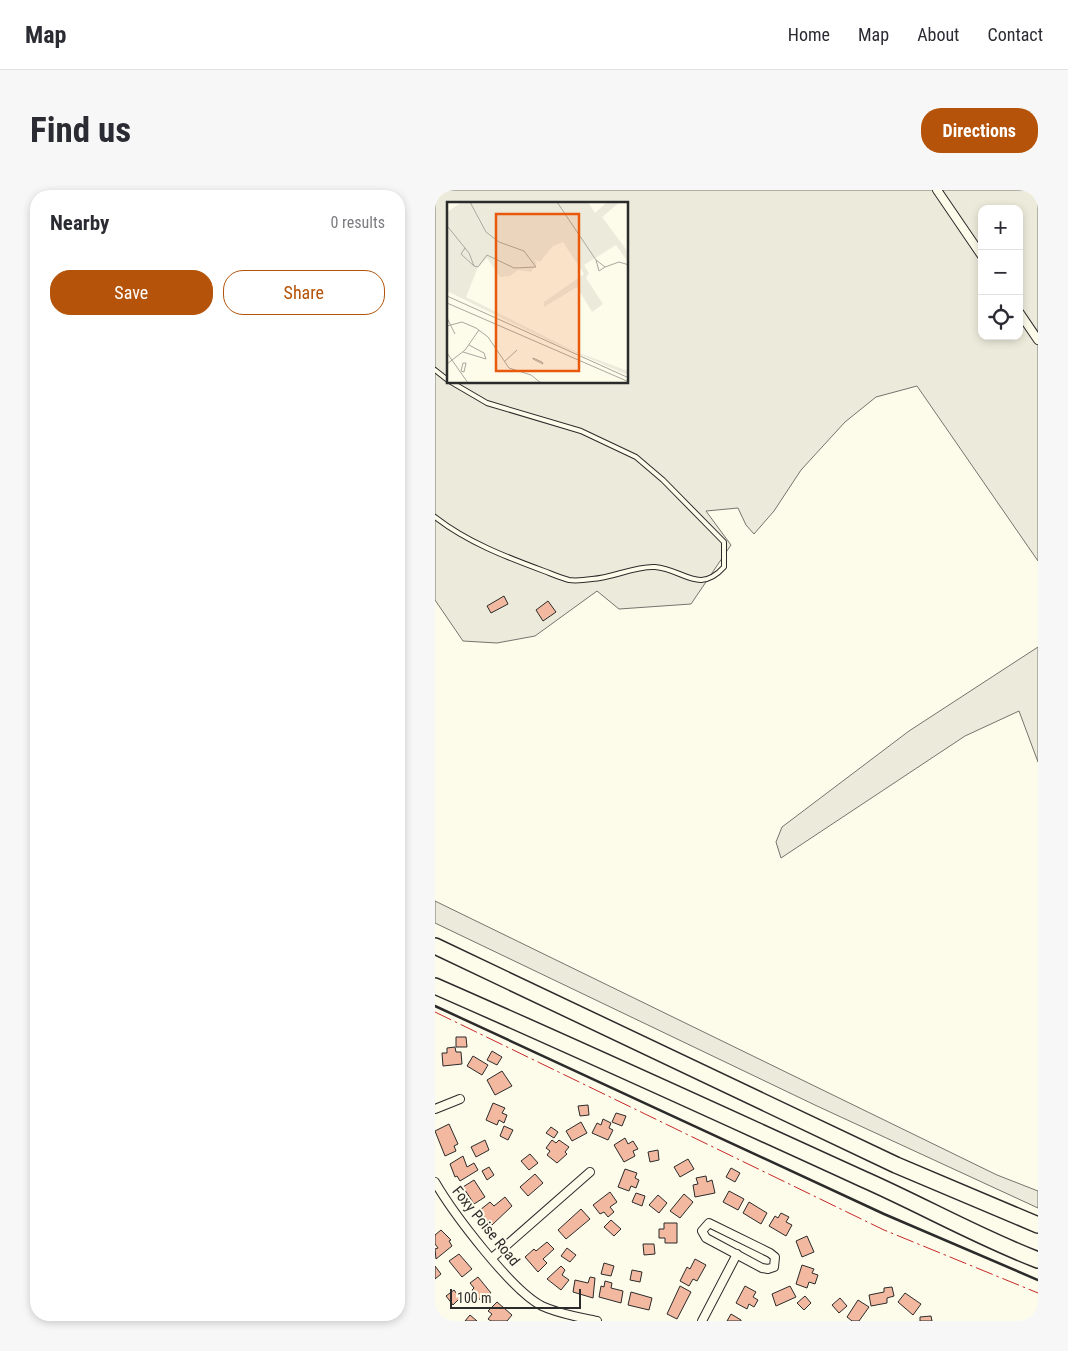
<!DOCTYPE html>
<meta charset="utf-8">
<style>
:root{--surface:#fff;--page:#f7f7f7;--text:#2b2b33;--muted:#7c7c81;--line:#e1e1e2;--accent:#b45309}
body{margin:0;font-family:"Roboto Condensed",sans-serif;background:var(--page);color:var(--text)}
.controls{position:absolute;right:15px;top:15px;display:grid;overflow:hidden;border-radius:10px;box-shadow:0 2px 8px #0003}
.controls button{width:45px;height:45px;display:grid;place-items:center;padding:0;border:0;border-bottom:1px solid var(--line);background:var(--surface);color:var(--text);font:25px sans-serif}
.scale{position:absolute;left:15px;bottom:12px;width:131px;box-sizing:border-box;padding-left:5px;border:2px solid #2b2b2b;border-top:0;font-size:14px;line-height:18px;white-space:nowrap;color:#2b2b2b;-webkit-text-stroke:4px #fdfbea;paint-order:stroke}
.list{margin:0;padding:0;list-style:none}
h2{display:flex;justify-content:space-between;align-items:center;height:65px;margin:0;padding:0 20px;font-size:21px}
h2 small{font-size:16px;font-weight:400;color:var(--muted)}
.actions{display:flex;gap:10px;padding:15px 20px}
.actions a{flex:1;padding:11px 0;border:1px solid var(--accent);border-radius:20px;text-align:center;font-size:18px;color:var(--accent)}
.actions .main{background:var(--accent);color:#fff}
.icon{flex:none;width:28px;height:28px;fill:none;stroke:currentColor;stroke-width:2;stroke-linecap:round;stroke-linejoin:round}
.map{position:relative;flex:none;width:603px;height:1131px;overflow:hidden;border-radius:20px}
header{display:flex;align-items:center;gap:30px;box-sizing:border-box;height:70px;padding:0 25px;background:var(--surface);border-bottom:1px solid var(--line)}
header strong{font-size:24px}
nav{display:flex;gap:28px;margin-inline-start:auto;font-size:18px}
.intro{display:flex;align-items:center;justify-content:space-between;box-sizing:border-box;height:120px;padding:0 30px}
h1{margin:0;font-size:35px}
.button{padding:12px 22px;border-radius:20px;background:var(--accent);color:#fff;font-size:18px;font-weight:700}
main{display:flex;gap:30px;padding:0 30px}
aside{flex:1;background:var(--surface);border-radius:20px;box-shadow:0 2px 8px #0003}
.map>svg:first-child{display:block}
.green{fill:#ecebdb;stroke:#74746e;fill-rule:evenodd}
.building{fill:#f2b8a0;stroke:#2b2b2b}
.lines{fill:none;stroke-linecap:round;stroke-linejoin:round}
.service-casing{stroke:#2b2b2b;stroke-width:6}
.minor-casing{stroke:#2b2b2b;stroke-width:10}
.motorway-casing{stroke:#2b2b2b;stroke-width:18}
.service{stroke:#fdfbea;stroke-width:4}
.minor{stroke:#fdfbea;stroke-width:8}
.motorway{stroke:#fdfbea;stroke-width:15}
.wall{stroke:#2b2b2b;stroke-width:2.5}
.power{stroke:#c62828;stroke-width:1;stroke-dasharray:18 4 2.5 4;stroke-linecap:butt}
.labels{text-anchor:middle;stroke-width:4;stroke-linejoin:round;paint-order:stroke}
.street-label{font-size:15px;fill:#2b2b2b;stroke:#fdfbea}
.inset-road{fill:none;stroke:#a9a89e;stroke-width:1}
.view{fill:#e8590c;fill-opacity:0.15;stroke:#e8590c;stroke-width:2.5}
.inset-edge{fill:none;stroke:#2b2b2b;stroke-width:2.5}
</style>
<header>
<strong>Map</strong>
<nav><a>Home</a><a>Map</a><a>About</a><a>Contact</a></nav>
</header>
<div class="intro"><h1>Find us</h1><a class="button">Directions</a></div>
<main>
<aside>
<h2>Nearby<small>0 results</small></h2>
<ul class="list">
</ul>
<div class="actions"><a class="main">Save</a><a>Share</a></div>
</aside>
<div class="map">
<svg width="603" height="1131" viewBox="0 0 603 1131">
<rect width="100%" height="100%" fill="#fdfbea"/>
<g class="green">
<path d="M0,0h603v371l-121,-175 -41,11 -31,25 -44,48 -27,41 -20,23 -8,-9 -8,-17 -32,3 25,34 -40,59 -72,5 -22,-18 -62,45 -38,7 -34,-2 -28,-41zM14,14h178v178h-178zM547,19h37v127h-37z"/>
<path d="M603,457v115l-19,-51 -54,25 -184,122 -5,-16 6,-15 127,-96z"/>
<path d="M0,711l562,274 41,16v17l-221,-102 -382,-183z"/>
</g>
<g class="building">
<path d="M69,406l4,8 -17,9 -4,-7z"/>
<path d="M113,411l8,11 -13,9 -7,-11z"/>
<path d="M21,847h10l1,10h-11z"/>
<path d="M20,857l1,5h5l1,12 -19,2 -1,-13h5v-5z"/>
<path d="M57,861l10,6 -5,8 -10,-5z"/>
<path d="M38,866l15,9 -6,10 -15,-9z"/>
<path d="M67,881l10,15 -17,9 -8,-15z"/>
<path d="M58,913l12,5 -3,5 5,2 -3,8 -5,-3 -2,5 -11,-5z"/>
<path d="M153,915l1,10 -9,1 -2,-10z"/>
<path d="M181,923l10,3 -4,10 -10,-4z"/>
<path d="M168,929l8,4 -2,5 4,2 -5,10 -16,-7 5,-10 4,2z"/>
<path d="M146,932l6,11 -15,8 -6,-10z"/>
<path d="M14,934l9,20 -4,2 2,5 -11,5 -10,-25z"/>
<path d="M69,936l9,4 -5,10 -8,-4z"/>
<path d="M116,937l7,5 -4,6 -8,-5z"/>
<path d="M190,948l3,6 5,-3 5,8 -5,2 2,5 -11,6 -10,-17z"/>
<path d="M50,950l4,10 -13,7 -5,-10z"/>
<path d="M117,950l4,3 3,-3 10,7 -4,5 2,2 -10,9 -10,-8 3,-4 -4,-3z"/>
<path d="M223,960l1,10 -9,2 -2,-10z"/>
<path d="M95,964l8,9 -9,7 -8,-9z"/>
<path d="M28,966l4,11 7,-4 4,7 -18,11 -3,-5 -2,1 -5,-13z"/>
<path d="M253,969l6,10 -14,8 -6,-10z"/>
<path d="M54,977l5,8 -7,5 -5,-9z"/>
<path d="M296,978l9,5 -5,9 -9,-5z"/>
<path d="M190,979l12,4 -2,5 4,2 -3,8 -5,-2 -2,5 -11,-4z"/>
<path d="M100,984l8,9 -15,13 -8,-9z"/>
<path d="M271,986l1,6 5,-2 3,13 -20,4 -2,-12 5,-1 -2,-6z"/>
<path d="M39,990l11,17 -11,7 -11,-17z"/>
<path d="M294,1001l15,8 -6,11 -15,-8z"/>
<path d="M175,1002l7,10 -7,5 4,5 -6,5 -4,-5 -4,2 -7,-9z"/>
<path d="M201,1003l9,3 -3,10 -10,-4z"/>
<path d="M249,1004l9,8 -13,16 -10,-7z"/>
<path d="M223,1005l9,8 -8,10 -10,-8z"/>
<path d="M70,1007l7,9 -20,19 -3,-5 -2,2 -7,-12 10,-8 4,4z"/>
<path d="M314,1012l18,11 -6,11 -18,-11z"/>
<path d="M146,1019l9,10 -24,20 -8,-9z"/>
<path d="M346,1023l8,4 -3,5 6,3 -6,11 -17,-10 6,-10 3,2z"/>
<path d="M176,1030l10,9 -7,7 -10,-9z"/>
<path d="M229,1033h13v20h-12v-5h-6v-9h5z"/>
<path d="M6,1040l10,10 -2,1 3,5 -16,13 -1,-10 3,-1 -3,-4v-9z"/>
<path d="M372,1046l7,16 -12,5 -6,-16z"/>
<path d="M112,1052l7,7 -11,10 4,4 -9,9 -13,-15 9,-8 2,2z"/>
<path d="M208,1054h11l1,10 -11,1z"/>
<path d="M132,1058l9,7 -6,7 -9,-6z"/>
<path d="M24,1064l13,15 -10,8 -13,-16z"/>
<path d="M260,1069l11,6 -9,16 -4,-2 -4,7 -9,-5 7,-14 3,2z"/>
<path d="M169,1073l10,3 -3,10 -10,-2z"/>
<path d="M367,1075l12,4 -2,4 6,2 -3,9 -6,-2 -2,6 -11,-4z"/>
<path d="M0,1076l6,8 -6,5z"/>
<path d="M126,1076l4,4 -3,5 7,5 -8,10 -14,-11z"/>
<path d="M197,1080l10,2 -2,10 -10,-2z"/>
<path d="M43,1087l13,16 -10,8 -9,-11 2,-2 -4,-5z"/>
<path d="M155,1087l5,1 -2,20 -20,-6 2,-12 13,3z"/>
<path d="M170,1091l7,2 -1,5 12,3 -2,12 -22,-6 2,-11 3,1z"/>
<path d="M245,1096l11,6 -14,27 -10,-5z"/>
<path d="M310,1096l11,6 -3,5 5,3 -4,7 -5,-3 -2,5 -11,-6z"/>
<path d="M355,1096l6,11 -20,9 -4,-12z"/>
<path d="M457,1097l2,9 -7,2v5l-16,3 -2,-11 15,-3v-4z"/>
<path d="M19,1100l6,8 -7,7 -7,-9z"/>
<path d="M196,1102l21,6 -3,12 -21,-5z"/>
<path d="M470,1103l16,11 -8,11 -15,-13z"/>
<path d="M370,1106l6,7 -7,7 -7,-7z"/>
<path d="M405,1108l7,8 -8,7 -7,-8z"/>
<path d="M423,1110l11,7 -10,14h-7l-5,-4z"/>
<path d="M62,1112l15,13 -5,6h-16l-3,-2 4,-5 -4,-3z"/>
<path d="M296,1124l10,6v1h-14z"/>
<path d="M35,1125l7,6h-12z"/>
<path d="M496,1126l1,5h-12v-4z"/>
</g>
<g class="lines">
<g class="service-casing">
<g id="service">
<path d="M0,180l14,11"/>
<path d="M0,327c32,25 71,40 109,54 8,3 17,7 25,9 7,1 16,0 23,-1 21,-1 42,-13 63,-12 28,2 44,28 69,0v-25l-61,-62 -27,-23 -55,-26 -94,-28 -36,-21"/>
</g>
</g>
<g class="minor-casing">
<g id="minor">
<path d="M502,0l45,66"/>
<path d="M584,122l19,28"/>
<path d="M0,919l25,-10"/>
<path d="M0,992c18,31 76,108 107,124 17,8 37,11 55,15"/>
<path d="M274,1033l61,30 5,4 -1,10 -6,2 -6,-1 -56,-30 -4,-7z"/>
<path d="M57,1068l98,-86"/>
<path d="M267,1131l35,-67"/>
</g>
</g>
<g class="motorway-casing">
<g id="motorway">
<path d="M0,756l461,219 142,60"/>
<path d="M0,796c144,63 286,128 428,193 59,26 115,58 175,81"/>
</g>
</g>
<use href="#service" class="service"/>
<use href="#minor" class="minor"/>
<use href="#motorway" class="motorway"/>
<path class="wall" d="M0,816l449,208 154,66"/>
<path class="power" d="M0,822l449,218 154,63"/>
</g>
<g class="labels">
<g class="street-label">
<text transform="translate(51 1036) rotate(51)" y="5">Foxy Poise Road</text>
</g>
</g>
<g transform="translate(12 12)">
<rect width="181" height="181" fill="#fdfbea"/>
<path d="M15,0h126l7,11 12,-11h13l-18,15 26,35v10l-12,-17 -32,20 5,8 -3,5 17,26 -11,8 -15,-25 -33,20v-5l40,-28 -21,-32 -10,4 -13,16 -6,-3 3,4 -6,9 -13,-2 -8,6 -10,1 -13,-19 -9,9 -12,30 108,54 54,20v4l-79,-34 -102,-50v-79z" fill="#ecebdb"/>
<path class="inset-road" d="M110,0l39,58 9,7 14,-5 10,3M1,25l21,26 5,13 4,1 9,-12 27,13 22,-1 -12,-16 -25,-9 -13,-10 -16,-30M18,46l-4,6 13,12M149,58l3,11 6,-4M0,94l182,82M0,101l182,79M0,116l8,16M0,124l15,-4 14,6 12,9 21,31 22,7 10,8M16,150l23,7 -2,-6 -15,-8M0,151l21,30M86,156l9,4 1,2 -10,-5zM57,160l13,-12M0,162l18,-14 14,-20M14,169l2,-8h3l-2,9 -3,-1"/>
<path class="view" d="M49,12h83v157h-83z"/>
<rect width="181" height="181" class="inset-edge"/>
</g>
</svg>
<div class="controls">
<button>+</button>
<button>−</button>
<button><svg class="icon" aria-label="locate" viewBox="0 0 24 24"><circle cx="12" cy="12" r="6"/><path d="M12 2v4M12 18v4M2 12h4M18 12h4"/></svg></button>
</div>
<div class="scale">100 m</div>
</div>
</main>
